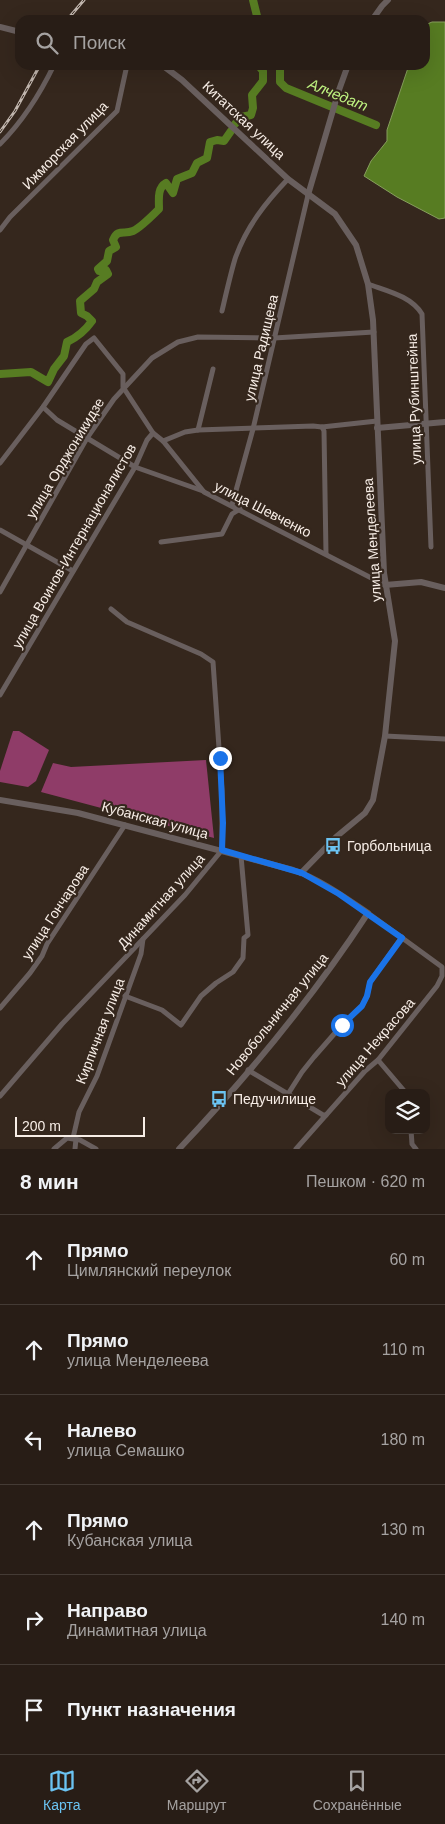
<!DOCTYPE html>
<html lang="ru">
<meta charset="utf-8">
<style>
:root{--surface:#281d16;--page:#30261f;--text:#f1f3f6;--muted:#a5a2a1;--line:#443b35;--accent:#6bc3f2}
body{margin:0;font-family:Arial,sans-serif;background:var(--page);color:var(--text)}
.controls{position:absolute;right:15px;bottom:15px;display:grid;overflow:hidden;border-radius:10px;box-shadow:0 5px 20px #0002}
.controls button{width:45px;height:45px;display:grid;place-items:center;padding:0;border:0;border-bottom:1px solid var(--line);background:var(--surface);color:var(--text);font:25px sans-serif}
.scale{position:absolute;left:15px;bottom:12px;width:130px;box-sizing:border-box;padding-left:5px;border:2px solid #f7ede6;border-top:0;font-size:14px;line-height:18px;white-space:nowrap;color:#f7ede6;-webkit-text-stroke:4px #35271d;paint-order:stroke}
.stop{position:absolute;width:15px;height:15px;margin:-11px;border:4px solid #1a73e8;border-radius:50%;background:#fff}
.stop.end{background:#1a73e8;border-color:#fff;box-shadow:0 1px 5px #0008}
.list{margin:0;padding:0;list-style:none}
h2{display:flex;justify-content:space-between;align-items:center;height:65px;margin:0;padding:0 20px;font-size:21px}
h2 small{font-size:16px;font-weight:400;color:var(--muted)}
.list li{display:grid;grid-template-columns:32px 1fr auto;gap:15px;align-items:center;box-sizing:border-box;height:90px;padding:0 20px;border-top:1px solid var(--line)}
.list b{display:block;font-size:19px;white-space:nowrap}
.list p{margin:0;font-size:16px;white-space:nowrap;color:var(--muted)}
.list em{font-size:16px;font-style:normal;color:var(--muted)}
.icon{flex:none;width:28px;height:28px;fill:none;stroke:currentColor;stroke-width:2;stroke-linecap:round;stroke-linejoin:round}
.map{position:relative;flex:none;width:445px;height:1149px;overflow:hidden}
.search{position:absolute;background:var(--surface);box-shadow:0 5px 20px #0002;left:15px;right:15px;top:15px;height:55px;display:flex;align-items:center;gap:12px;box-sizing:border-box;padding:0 18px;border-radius:15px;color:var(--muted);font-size:19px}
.sheet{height:605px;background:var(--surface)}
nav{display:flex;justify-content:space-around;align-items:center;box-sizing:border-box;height:70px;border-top:1px solid var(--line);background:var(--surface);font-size:14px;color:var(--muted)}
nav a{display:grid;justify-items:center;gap:2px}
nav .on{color:var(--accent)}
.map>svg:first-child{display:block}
.forest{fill:#8f3c68}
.water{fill:#577c22;stroke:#879e5d}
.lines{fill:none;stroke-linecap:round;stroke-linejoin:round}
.river{stroke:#577c22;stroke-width:8}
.minor{stroke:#695f5e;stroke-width:5}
.tertiary{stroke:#695f5e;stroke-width:6}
.rail-casing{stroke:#c2b7af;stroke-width:3}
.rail{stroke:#35271d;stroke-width:1;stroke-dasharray:4;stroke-linecap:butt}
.route{stroke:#1a73e8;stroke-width:6}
.labels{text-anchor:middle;stroke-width:4.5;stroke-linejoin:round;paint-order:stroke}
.street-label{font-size:14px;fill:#f7ede6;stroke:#35271d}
.poi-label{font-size:14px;fill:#f7ede6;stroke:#35271d;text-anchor:start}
.water-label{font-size:15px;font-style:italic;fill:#c0f582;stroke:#35271d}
</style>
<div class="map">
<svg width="445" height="1149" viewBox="0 0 445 1149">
<rect width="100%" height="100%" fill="#35271d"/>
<g class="forest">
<path d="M13,731h6l30,19 -13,31 -8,6 -28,-5v-11z"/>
<path d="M206,760l8,78 -173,-46 12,-29 18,4z"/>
</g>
<path class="water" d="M432,22h13v196l-6,1 -42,-22 -33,-21 7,-15 16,-20v-11l22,-65h16v-40z"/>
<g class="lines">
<g class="river">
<path d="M253,0l5,20"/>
<path d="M280,65v17l6,6 90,37"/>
<path d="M235,124l6,-7 10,-2 2,-7 -1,-13 11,-14v-10l-5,-6"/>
<path d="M0,374l31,-2 17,10 6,-13 10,-13 3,-14c11,-5 18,-11 25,-21l-5,-5 -6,-3 -1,-12 14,-12 3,-7 11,-8 -2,-4 -7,1 -1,-2 9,-8 2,-10 7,-4 -3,-7c5,-12 11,-5 20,-9 7,-3 20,-16 26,-22 0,-9 -2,-21 7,-26l7,10 4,-14 15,-6 5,-10 10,-5 3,-16 7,-2 7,1 7,-10"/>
</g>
<g class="minor">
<path d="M0,144c23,-23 40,-50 54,-79"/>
<path d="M0,230l10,-13 107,-106 10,-46"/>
<path d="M368,284c19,7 43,12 54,30l9,233"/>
<path d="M222,311c4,-17 8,-35 13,-52 11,-32 31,-57 53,-80"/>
<path d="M43,407l14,13 78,47 68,24"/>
<path d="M322,427l2,4 2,123"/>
<path d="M198,430l15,-61"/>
<path d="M163,441l22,-9 13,-2 115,-4 9,1 55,-6"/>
<path d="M0,463l43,-56 43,-63 8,-6 29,36v13l30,46 10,8 41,51 181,93"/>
<path d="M232,505l21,-76 55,-234"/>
<path d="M0,530l73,41"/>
<path d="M161,542l61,-8 10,-20 8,-5"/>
<path d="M0,592l87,-154 27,-39 38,-41 26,-16 20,-5 76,1 100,-6"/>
<path d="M0,695l135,-228 12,-27 6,-7"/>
<path d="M385,736l60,3"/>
<path d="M125,996l37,14 19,15 20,-29 15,-13 17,-11 10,-14 1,-20 4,-3 -7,-79"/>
<path d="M0,1008l30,-35 12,-17 5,-12 78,-119"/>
<path d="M378,1060l28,33"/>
<path d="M248,1070l75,45h3"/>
<path d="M288,1094l14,-22 12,-15 28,-32 20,-19 5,-10 3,-14 32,-45"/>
<path d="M0,1096l62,-72 123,-129 37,-45v-59l-9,-129 -12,-8 -74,-32 -16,-13"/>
<path d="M411,1130l1,14 4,5"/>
<path d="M73,1138l6,-26 18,-36 44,-122 2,-15"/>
<path d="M54,1149l13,-11 13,2 16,9"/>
<path d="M75,1149l1,-10"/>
<path d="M296,1149l69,-78 13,-11 59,-74 5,-10v-9l-74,-54"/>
</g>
<g class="tertiary">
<path d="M372,20l10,-14 6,-6"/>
<path d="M0,27l20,5"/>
<path d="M162,65l20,15 106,99 47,35 21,31 12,39 5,36 11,253 11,68 -10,95 -12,64 -8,13 -29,24 -35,36"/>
<path d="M308,195l31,-105 9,-25"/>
<path d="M377,428l68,-6"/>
<path d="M385,585l36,-3 24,6"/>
<path d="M0,800l78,13 215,57c25,8 53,28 75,43 -55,84 -120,163 -189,236"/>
</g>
<g class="rail-casing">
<g id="rail">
<path d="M67,20l17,-20"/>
<path d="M0,132l15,-21 25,-46"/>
</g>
</g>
<use href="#rail" class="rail"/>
</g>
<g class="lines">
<path class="route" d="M220,758l3,65 -1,27 80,23 37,21 63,44 -32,44 -3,14 -5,10 -20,19"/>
</g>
<defs>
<g id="bus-bare" transform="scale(1.35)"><path d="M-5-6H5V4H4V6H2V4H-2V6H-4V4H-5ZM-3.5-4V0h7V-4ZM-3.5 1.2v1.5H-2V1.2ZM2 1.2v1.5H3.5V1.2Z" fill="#6bc3f2" stroke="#35271d" stroke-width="2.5" paint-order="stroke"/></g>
</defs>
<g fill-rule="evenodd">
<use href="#bus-bare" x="333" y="846"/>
<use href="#bus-bare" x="219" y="1099"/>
</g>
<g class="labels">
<g class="street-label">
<text transform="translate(244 120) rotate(43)" y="5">Китатская улица</text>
<text transform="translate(65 145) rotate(-46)" y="5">Ижморская улица</text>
<text transform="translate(261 348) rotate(-77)" y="5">улица Радищева</text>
<text transform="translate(414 399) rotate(-92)" y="5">улица Рубинштейна</text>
<text transform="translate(65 458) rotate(-59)" y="5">улица Орджоникидзе</text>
<text transform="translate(263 509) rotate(27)" y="5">улица Шевченко</text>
<text transform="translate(372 540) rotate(-94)" y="5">улица Менделеева</text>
<text transform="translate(74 546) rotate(-60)" y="5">улица Воинов-Интернационалистов</text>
<text transform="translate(155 820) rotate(15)" y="5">Кубанская улица</text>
<text transform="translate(161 901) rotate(-48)" y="5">Динамитная улица</text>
<text transform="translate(55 912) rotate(-57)" y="5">улица Гончарова</text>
<text transform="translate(277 1014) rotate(-51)" y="5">Новобольничная улица</text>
<text transform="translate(100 1031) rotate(-69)" y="5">Кирпичная улица</text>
<text transform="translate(375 1042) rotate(-49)" y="5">улица Некрасова</text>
</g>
<g class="poi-label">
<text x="347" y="851">Горбольница</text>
<text x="233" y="1104">Педучилище</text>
</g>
<g class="water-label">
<text transform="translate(338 95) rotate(22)" y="5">Алчедат</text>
</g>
</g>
</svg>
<div class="controls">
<button><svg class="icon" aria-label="layers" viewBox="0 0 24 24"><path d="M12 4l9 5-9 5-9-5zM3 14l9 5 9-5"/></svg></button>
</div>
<div class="scale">200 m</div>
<div class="stop" style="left:342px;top:1025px"></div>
<div class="stop end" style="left:220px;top:758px"></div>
<div class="search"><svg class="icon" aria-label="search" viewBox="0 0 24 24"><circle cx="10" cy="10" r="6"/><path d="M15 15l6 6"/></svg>Поиск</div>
</div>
<section class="sheet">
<h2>8 мин<small>Пешком · 620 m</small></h2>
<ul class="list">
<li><svg class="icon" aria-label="ahead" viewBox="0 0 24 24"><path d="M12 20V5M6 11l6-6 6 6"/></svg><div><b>Прямо</b><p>Цимлянский переулок</p></div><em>60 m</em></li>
<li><svg class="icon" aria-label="ahead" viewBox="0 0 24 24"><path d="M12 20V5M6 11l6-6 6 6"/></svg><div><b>Прямо</b><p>улица Менделеева</p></div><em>110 m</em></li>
<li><svg class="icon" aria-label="left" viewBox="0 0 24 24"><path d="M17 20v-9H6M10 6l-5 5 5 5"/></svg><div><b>Налево</b><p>улица Семашко</p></div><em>180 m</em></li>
<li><svg class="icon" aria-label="ahead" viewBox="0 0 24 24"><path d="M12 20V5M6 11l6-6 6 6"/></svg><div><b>Прямо</b><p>Кубанская улица</p></div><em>130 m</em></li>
<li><svg class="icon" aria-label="right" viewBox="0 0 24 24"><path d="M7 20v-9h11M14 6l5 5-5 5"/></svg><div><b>Направо</b><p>Динамитная улица</p></div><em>140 m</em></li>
<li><svg class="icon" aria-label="arrive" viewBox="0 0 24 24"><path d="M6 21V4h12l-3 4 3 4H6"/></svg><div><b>Пункт назначения</b></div></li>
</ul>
</section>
<nav>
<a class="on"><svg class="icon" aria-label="map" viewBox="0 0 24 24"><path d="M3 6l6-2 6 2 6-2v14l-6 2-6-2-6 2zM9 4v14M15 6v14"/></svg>Карта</a>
<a><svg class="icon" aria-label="directions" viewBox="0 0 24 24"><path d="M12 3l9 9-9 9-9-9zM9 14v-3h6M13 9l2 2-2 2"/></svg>Маршрут</a>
<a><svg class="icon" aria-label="saved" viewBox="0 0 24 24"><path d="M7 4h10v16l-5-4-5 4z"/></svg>Сохранённые</a>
</nav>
